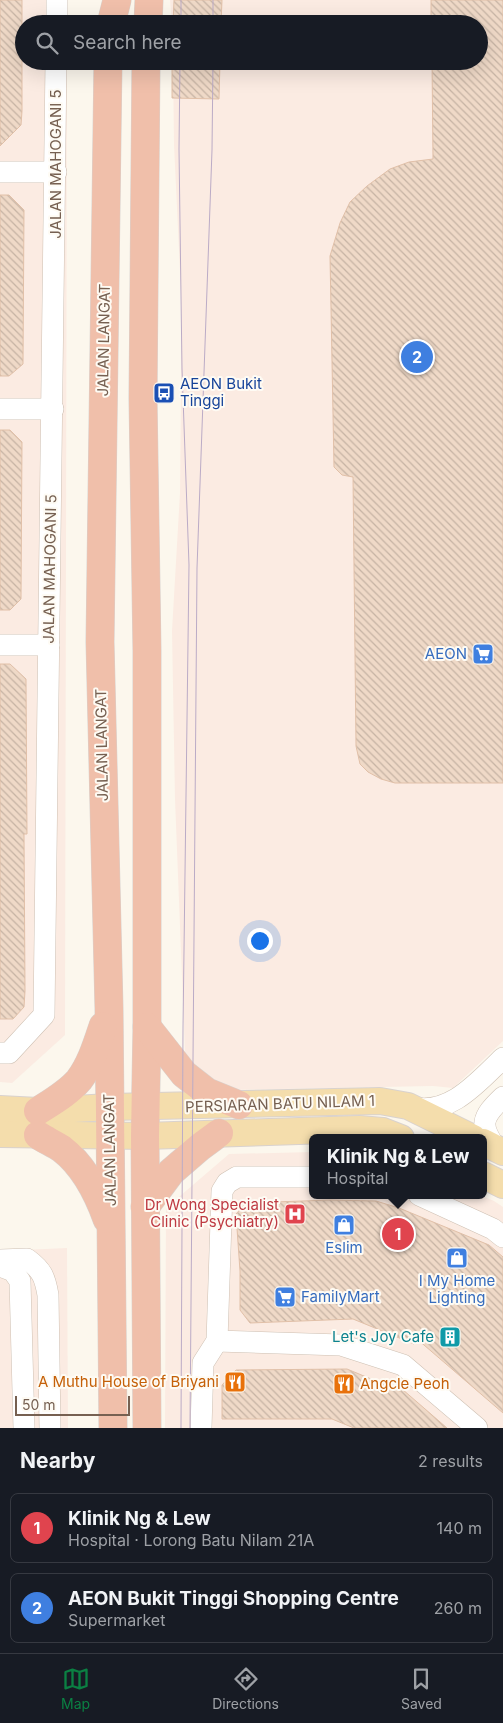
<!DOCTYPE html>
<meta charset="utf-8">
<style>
:root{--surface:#171b24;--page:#242831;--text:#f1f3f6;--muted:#9ea1a6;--line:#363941;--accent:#0b8043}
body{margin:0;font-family:Inter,sans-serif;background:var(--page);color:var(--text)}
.scale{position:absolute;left:15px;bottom:12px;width:115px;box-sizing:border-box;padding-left:5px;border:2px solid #766051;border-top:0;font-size:14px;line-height:18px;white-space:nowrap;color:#766051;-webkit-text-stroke:4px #fefbf4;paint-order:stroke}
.you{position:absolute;left:259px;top:940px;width:18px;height:18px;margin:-12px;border:4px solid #fff;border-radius:50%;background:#1a73e8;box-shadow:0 0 0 8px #1a73e833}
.badge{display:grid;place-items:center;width:32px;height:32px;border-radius:50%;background:var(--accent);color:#fff;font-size:16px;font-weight:700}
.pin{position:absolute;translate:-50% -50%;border:2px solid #fff;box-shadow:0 1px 5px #0006}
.popup{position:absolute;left:309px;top:1134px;width:178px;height:65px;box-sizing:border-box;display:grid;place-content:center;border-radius:8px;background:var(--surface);filter:drop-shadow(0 1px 4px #0005);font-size:16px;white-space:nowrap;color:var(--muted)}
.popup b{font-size:19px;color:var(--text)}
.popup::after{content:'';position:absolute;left:50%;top:100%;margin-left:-10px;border:10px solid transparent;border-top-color:var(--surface)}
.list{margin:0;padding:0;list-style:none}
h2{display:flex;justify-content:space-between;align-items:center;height:65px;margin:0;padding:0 20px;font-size:21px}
h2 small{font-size:16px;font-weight:400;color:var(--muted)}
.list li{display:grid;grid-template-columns:32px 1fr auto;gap:15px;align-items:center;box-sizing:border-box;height:70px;margin:0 10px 10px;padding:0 10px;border:1px solid var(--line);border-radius:8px}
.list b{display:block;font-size:19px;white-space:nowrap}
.list p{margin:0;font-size:16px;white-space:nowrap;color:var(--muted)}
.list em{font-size:16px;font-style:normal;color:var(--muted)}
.icon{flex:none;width:28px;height:28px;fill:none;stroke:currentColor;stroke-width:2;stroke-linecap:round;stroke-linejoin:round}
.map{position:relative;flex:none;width:503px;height:1428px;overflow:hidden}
.search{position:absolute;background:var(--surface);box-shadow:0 5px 20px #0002;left:15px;right:15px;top:15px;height:55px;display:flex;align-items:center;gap:12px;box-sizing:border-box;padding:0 18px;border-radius:28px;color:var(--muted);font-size:19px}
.sheet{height:225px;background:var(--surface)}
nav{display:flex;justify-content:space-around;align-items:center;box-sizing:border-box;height:70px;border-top:1px solid var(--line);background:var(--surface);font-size:14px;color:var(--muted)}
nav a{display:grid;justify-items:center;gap:2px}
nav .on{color:var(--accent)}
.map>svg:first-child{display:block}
.commercial{fill:#fbebe2}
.building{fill:url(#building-back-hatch);stroke:#e1c0a8}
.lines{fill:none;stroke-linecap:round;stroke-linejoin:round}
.minor-casing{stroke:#cec0b3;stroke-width:22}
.major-casing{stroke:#d9d2ce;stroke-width:28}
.highway-casing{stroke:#d9d2ce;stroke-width:29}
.minor{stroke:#fff;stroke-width:21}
.major{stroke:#f4ddac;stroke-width:26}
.highway{stroke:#f0bfaa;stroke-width:28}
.tram{stroke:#bbabc6;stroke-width:1}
.labels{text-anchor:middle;stroke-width:4;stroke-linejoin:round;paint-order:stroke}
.street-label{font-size:15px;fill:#766051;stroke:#fefbf4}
.transit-label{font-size:15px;fill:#164399;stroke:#fefbf4;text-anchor:start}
.shop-label{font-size:15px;fill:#366cbe;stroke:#fefbf4}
.health-label{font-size:15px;fill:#be3a42;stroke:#fefbf4;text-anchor:end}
.culture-label{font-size:15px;fill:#0d838f;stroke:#fefbf4;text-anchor:end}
.food-label{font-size:15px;fill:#c56008;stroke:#fefbf4;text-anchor:end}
</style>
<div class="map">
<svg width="503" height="1428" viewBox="0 0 503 1428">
<defs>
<pattern id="building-back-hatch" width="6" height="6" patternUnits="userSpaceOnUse" patternTransform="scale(1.25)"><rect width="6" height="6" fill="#efd9c7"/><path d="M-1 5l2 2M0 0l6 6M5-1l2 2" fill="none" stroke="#c6b3a4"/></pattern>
</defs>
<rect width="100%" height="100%" fill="#fcf7ed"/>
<g class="commercial">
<path d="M0,0h67v24h-43v37h43l-2,974 -53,48 -12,-1z"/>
<path d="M170,0h333v1041l-50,47 -20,-2 -206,4 -36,-19 -6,-18 -10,-254 -3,-168 8,-138 1,-97v-104l-7,-147 -1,-84h306v-37h-307z"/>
<path d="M313,1152v43h167l14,6 9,6v221h-338l1,-220 63,-54z"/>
<path d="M67,1248l1,180h-68v-177z"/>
</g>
<g class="building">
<path d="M0,0h22v111l-1,14 -21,21z"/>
<path d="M174,0h48l-1,24h-48z"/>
<path d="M431,0h72v783h-108l-14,-4 -13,-7 -8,-8 -4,-18 -3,-269 -11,-2 -8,-8 -4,-211 10,-33 10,-21 17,-16 23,-17 19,-7 24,-3 -1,-98h47v-37h-48z"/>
<path d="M172,61h48l-1,38 -47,-1z"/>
<path d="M0,195h9l15,15 -1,154 -14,12h-9z"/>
<path d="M0,430h10l12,12 -1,157 -11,11h-10z"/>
<path d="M0,664h10l16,15 1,155h-3l1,157 -1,16 -11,12h-13z"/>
<path d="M330,1200l46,1 23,7 90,37 14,12v156l-86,-74 -3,5 -61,-25 -103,4 -10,-13v-39l-4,-57 10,-11z"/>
<path d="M347,1369l53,22 2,-2 45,39h-93l-22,-9h-110v-34l14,-15z"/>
</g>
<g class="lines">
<g class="minor-casing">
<g id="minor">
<path d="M57,24v-24"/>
<path d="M0,172h56"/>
<path d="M0,409h53"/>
<path d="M0,645h49"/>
<path d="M0,1053h9l35,-38 12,-954"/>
<path d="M411,1107c38,10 67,-25 92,-49"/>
<path d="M497,1150c-18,-25 -16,-32 6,-53"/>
<path d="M419,1195l74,34 10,8"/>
<path d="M0,1260l27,-1c15,11 18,18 21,36l2,133"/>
<path d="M0,1266l13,5 7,10 4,147"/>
<path d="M217,1341l124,4 62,20 74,63"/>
<path d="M201,1428l2,-65 14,-22 5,-150 5,-8 10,-6h76"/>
</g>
</g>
<g class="major-casing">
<g id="major">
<path d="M0,1109l38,2 72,-4 270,-6 28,5 65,32"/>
<path d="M0,1134l145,2 214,-7 24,2 18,7"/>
<path d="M483,1142l20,10"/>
<path d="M483,1175l20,10"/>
</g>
</g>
<g class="highway-casing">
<g id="highway">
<path d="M111,24l6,-24"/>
<path d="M148,24l1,-24"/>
<path d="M108,61l-8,581 9,366 4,420"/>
<path d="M146,61l-3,337 4,253v376l-2,109 2,292"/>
<path d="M147,1027l37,47 23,18 32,13"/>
<path d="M38,1111c14,-9 30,-18 41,-31 12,-16 18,-36 24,-54"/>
<path d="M38,1135c7,5 17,9 24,14 22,17 36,45 45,70"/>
<path d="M145,1207l26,-35 29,-25 19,-14"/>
</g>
</g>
<use href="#minor" class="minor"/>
<use href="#major" class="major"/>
<use href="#highway" class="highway"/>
<g class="tram">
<path d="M181,24v-24"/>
<path d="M213,24v-24"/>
<path d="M180,61l-1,88 3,220 7,196 -6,463 -2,400"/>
<path d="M190,1428l7,-860 15,-418 1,-89"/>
</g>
</g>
<defs>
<g id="bus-square" transform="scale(1.125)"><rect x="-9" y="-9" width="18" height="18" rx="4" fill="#1a4fb4" stroke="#fefbf4"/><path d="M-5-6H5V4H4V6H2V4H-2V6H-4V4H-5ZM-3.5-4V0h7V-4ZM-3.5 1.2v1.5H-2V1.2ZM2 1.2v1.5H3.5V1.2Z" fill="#fff"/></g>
<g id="supermarket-square" transform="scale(1.125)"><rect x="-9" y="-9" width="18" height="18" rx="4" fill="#3f7fe0" stroke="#fefbf4"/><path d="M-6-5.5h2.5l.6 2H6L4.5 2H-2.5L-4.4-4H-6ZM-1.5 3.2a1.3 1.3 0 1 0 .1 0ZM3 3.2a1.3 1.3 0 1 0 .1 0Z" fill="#fff"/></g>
<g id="hospital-square" transform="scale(1.125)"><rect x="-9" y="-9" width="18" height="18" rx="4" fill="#e0444e" stroke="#fefbf4"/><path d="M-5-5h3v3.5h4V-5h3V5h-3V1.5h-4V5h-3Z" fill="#fff"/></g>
<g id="shop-square" transform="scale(1.125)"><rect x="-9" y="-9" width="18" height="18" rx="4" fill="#3f7fe0" stroke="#fefbf4"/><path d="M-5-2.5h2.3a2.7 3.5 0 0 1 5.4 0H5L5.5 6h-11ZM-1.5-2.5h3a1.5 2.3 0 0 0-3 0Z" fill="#fff"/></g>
<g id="building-square" transform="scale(1.125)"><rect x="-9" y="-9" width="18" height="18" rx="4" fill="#0f9aa8" stroke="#fefbf4"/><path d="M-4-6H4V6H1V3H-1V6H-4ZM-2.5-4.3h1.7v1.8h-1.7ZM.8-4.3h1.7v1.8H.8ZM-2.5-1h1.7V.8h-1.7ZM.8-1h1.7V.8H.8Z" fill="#fff"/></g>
<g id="restaurant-square" transform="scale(1.125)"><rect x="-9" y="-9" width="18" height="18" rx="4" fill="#e8710a" stroke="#fefbf4"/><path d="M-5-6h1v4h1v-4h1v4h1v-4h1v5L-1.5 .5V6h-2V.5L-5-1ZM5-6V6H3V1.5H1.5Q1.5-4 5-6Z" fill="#fff"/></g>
</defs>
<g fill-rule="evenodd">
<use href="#bus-square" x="164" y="393"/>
<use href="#supermarket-square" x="483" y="654"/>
<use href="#hospital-square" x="295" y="1214"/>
<use href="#shop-square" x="344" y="1225"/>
<use href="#shop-square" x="457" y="1258"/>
<use href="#supermarket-square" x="285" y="1297"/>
<use href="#building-square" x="450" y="1337"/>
<use href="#restaurant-square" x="235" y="1382"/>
<use href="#restaurant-square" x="344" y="1384"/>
</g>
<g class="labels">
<g class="street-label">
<text transform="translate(56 164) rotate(-90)" y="5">JALAN MAHOGANI 5</text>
<text transform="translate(104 340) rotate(-89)" y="5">JALAN LANGAT</text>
<text transform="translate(50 569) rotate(-89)" y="5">JALAN MAHOGANI 5</text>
<text transform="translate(102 745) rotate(-91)" y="5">JALAN LANGAT</text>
<text transform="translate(280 1104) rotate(-2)" y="5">PERSIARAN BATU NILAM 1</text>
<text transform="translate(110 1150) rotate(-91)" y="5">JALAN LANGAT</text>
</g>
<g class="transit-label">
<text x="180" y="389">AEON Bukit<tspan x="180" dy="17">Tinggi</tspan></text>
</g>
<g class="shop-label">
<text x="467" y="659" text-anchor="end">AEON</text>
<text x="344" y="1253">Eslim</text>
<text x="457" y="1286">I My Home<tspan x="457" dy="17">Lighting</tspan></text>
<text x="301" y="1302" text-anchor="start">FamilyMart</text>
</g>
<g class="health-label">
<text x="279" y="1210">Dr Wong Specialist<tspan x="279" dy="17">Clinic (Psychiatry)</tspan></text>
</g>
<g class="culture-label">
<text x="434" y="1342">Let's Joy Cafe</text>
</g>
<g class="food-label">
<text x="219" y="1387">A Muthu House of Briyani</text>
<text x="360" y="1389" text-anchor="start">Angcle Peoh</text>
</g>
</g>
</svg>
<div class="scale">50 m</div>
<div class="you"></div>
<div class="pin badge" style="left:398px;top:1234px;background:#e0444e">1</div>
<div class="popup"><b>Klinik Ng &amp; Lew</b>Hospital</div>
<div class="pin badge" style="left:417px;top:357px;background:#3f7fe0">2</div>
<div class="search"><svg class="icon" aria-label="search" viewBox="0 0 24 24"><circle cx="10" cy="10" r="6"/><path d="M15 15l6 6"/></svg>Search here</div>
</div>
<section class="sheet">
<h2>Nearby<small>2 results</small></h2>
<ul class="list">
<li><span class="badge" style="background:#e0444e">1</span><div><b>Klinik Ng &amp; Lew</b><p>Hospital · Lorong Batu Nilam 21A</p></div><em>140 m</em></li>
<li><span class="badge" style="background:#3f7fe0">2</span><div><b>AEON Bukit Tinggi Shopping Centre</b><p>Supermarket</p></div><em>260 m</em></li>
</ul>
</section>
<nav>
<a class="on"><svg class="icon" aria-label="map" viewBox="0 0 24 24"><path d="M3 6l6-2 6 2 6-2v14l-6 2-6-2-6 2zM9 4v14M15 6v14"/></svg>Map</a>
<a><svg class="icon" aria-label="directions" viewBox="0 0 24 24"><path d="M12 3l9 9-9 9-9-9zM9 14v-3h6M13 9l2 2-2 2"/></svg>Directions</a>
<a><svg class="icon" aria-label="saved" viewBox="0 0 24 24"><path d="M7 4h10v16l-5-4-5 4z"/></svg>Saved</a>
</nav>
